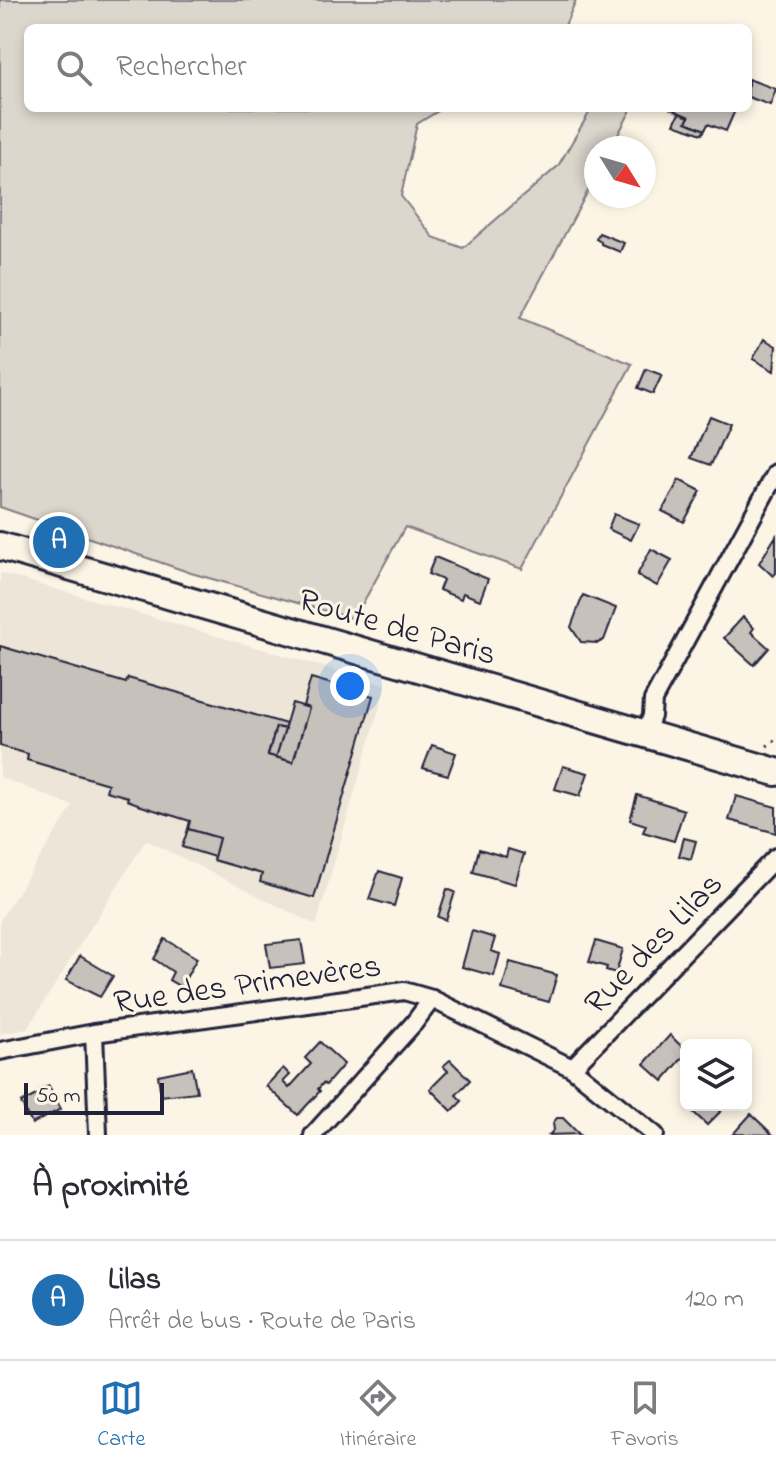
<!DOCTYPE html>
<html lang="fr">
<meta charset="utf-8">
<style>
:root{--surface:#fff;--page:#f7f7f7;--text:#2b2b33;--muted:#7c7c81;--line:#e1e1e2;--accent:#1f6fb2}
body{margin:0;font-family:"Indie Flower",sans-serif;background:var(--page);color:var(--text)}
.controls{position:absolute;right:24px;bottom:24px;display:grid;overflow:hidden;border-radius:12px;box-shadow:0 4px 12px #0003}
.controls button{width:72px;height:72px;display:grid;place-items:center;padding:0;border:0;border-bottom:2px solid var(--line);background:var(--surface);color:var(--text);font:40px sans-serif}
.compass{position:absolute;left:584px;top:136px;width:72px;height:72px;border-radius:50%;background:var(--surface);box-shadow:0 4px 12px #0003;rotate:127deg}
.scale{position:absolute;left:24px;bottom:20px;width:140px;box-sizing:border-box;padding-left:8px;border:4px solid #22223b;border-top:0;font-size:22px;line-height:28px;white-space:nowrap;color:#22223b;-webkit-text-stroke:6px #fcf5e5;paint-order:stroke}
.you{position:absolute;left:350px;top:686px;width:28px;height:28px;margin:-20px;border:6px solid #fff;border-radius:50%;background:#1a73e8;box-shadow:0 0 0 12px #1a73e833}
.badge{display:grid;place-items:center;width:52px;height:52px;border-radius:50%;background:var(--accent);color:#fff;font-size:26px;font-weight:700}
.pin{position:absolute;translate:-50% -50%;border:4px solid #fff;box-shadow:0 2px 8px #0006}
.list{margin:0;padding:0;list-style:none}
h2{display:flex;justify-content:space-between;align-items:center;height:104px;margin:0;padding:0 32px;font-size:34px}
h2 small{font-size:26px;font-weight:400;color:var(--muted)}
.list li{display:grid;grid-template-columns:52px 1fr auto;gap:24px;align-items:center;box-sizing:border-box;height:120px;padding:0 32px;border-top:2px solid var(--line)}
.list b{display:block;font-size:30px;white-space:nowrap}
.list p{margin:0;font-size:26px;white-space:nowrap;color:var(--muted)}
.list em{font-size:26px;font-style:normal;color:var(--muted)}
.icon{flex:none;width:44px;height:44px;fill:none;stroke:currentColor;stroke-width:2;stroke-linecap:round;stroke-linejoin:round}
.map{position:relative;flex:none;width:776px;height:1135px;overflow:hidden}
.search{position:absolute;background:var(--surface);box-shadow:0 4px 12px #0003;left:24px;right:24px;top:24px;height:88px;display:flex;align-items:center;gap:20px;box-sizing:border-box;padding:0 28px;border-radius:12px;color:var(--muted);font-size:30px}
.sheet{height:224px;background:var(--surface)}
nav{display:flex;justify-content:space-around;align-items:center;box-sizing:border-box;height:112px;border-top:2px solid var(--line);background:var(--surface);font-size:22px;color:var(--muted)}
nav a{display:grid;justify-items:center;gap:4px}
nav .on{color:var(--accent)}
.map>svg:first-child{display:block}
.built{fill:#ece5d8}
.green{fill:#dcd6cc;stroke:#7f7c84;stroke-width:2}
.building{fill:#c6c1bb;stroke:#22223b;stroke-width:2}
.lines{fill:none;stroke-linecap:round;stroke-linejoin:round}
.minor-casing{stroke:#22223b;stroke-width:22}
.primary-casing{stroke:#22223b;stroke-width:32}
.path{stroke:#22223b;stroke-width:3;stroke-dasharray:2 6;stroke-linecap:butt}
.minor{stroke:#fcf5e5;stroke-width:16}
.primary{stroke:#fcf5e5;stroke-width:26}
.labels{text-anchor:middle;stroke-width:6;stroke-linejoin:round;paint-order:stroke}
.street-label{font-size:34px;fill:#22223b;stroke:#fcf5e5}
</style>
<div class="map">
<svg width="776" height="1135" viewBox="0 0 776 1135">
<rect width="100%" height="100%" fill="#fcf5e5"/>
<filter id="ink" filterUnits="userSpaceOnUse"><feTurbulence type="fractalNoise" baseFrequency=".0125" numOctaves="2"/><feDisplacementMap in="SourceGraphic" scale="16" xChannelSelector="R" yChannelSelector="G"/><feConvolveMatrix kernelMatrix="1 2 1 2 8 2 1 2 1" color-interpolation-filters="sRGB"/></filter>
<g filter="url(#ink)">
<path class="built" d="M0,573l386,112 -70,240 -170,-85 -119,189 -27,5v-114l73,-114 -73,-29z"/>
<path class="green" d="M0,0h576l-12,28h-536v80h415l-26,16 -16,72 32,41 30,11 95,-82 34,-58h40l-21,40h-15v28l-76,142 112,46 -110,205 -117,-42 -51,92 -163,-46 -191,-66z"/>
<g class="building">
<path d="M748,79l28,10 -6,16 -22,-8z"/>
<path d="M669,108h67l-10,23 -18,-7 -3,6 -19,-8 3,-5z"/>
<path d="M679,113l10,4 -3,5 19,8 -3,4 -28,-10z"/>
<path d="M599,233l25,10 -4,9 -19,-8v-2l-5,-3z"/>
<path d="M764,339l12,7 -2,25 -21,-12z"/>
<path d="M646,369l16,6 -9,19 -15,-6z"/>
<path d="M709,416l20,8 -18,41 -20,-7z"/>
<path d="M679,480l22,11 -17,31 -22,-11z"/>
<path d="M614,514l25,10 -8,16 -23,-11z"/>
<path d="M776,536v37l-3,3 -14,-13z"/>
<path d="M651,549l21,11 -15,26 -20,-11z"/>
<path d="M435,557l53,22 -8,21 -17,-7 -2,6 -22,-9 4,-10 -15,-6z"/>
<path d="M583,595l33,13 -12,32 -6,3 -17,-1 -10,-15z"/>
<path d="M743,617l11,11 -3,4 18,16 -15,17 -30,-27z"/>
<path d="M0,646l126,37 2,-5 158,46 -1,5 -9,-2 -8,28 25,7 16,-54 -6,-2 8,-28 62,18 -59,202 -54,-16 2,-8 -49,-14 6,-22 -31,-9 2,-8 -52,-16v-1l-11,-4 1,-3 -22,-6 2,-7 -81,-24 1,-6 -28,-8z"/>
<path d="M292,703l17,5 -16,54 -17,-5z"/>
<path d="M276,727l9,2 -9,28 -8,-2z"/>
<path d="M432,745l24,8 -8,22 -25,-7z"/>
<path d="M563,766l25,7 -8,23 -25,-7z"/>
<path d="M637,795l47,15 -10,31 -31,-9 3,-7 -16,-5z"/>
<path d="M736,796l40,11v26l-47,-13z"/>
<path d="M188,829l31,9 -5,19 -32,-10z"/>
<path d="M684,838l12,3 -5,18 -12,-3z"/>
<path d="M479,849l27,8 2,-8 16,5 -9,30 -42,-12z"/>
<path d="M379,871l23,7 -8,28 -25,-7z"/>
<path d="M447,889l8,3 -9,28 -8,-3z"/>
<path d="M472,931l23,7 -4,13 9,3 -6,22 -32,-9z"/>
<path d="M165,939l32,19 -16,29 -12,-7 4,-8 -19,-13z"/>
<path d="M301,940l4,24 -35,4 -4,-24z"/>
<path d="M596,941l27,8 -7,24 -10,-3 1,-3 -18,-5z"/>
<path d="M80,956l33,20 -13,21 -34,-17z"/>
<path d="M510,962l47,13 -8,27 -47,-13z"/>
<path d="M670,1035l16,16v3l-23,27 -19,-17z"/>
<path d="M320,1042l24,22 -18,21 -3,-2 -5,6 2,2 -22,24 -32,-29 17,-18 7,7 -7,7 6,6 22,-24 -6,-6z"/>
<path d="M450,1060l20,20 -14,15 6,6 -10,10 -22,-22 18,-18 -5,-5z"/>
<path d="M192,1068l5,24 -36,4 -3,-21z"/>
<path d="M49,1086l12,23 -29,15 -11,-21 19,-10 -1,-3z"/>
<path d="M690,1105h30l4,3 -17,17 -15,-14 2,-2z"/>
<path d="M751,1114l22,21 -40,-1z"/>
<path d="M557,1118h6l16,16 -30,1 5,-5 -1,-7z"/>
</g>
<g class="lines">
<g class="minor-casing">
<g id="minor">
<path d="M645,734l7,-18 1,-16 123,-227"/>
<path d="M94,1033l4,102"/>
<path d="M0,1051l94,-18 310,-42 28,8 140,69 83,67"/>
<path d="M572,1068l204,-211"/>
<path d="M313,1135l101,-112 18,-24"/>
</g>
</g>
<g class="primary-casing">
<path id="primary" d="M0,546l776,226"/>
</g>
<path class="path" d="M767,746l9,-7"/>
<use href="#minor" class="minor"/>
<use href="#primary" class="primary"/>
</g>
</g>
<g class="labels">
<g class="street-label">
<text transform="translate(398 625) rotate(16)" y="12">Route de Paris</text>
<text transform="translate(652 942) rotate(-46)" y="12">Rue des Lilas</text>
<text transform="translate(247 982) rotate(-8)" y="12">Rue des Primevères</text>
</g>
</g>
</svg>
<div class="controls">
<button><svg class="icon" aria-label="layers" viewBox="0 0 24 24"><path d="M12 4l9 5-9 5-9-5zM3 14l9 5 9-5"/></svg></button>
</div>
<svg class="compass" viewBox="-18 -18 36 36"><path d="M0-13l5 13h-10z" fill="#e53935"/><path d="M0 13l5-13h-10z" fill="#7c7c81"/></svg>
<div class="scale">50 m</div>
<div class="you"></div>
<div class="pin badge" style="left:59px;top:542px">A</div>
<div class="search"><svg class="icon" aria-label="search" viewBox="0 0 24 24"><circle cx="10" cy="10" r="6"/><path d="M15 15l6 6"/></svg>Rechercher</div>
</div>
<section class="sheet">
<h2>À proximité<small></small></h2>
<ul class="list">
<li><span class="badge">A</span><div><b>Lilas</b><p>Arrêt de bus · Route de Paris</p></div><em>120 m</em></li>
</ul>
</section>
<nav>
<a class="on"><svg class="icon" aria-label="map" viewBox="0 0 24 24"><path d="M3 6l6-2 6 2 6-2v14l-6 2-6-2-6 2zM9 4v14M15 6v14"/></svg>Carte</a>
<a><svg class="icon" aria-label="directions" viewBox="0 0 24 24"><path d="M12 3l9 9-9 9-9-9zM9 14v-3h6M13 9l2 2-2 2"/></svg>Itinéraire</a>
<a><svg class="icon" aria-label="saved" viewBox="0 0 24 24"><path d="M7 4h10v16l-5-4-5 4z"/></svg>Favoris</a>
</nav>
